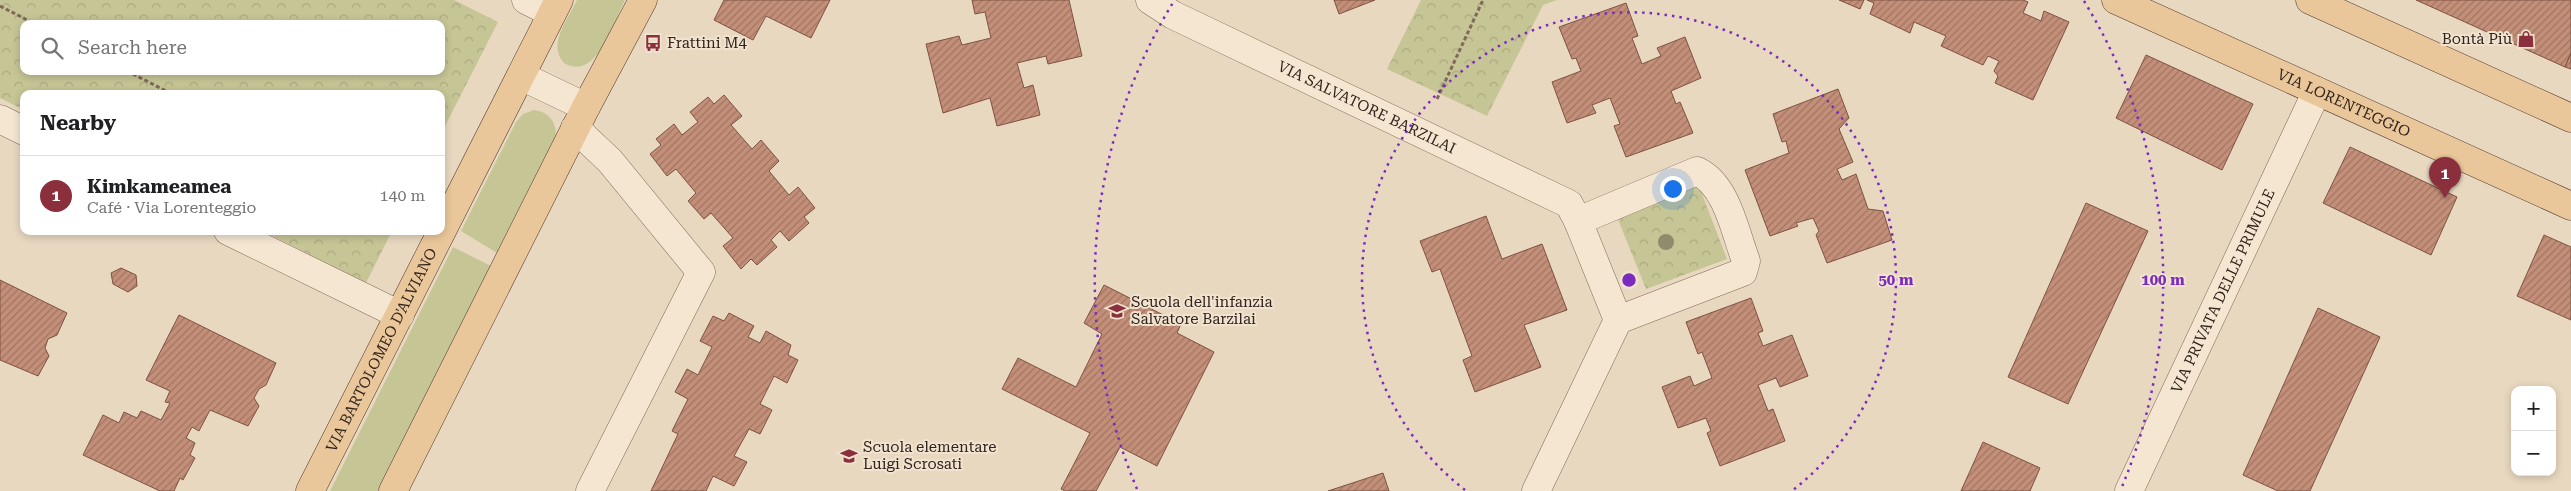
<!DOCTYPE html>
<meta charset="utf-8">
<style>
:root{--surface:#fff;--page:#f2f2f2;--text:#202124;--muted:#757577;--line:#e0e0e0;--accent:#8a2f3b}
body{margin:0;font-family:"Roboto Serif",serif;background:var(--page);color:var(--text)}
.controls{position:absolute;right:15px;bottom:15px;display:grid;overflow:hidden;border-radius:10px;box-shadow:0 2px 8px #0003}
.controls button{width:45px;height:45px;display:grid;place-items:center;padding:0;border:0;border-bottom:1px solid var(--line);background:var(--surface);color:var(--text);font:25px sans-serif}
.you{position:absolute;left:1672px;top:188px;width:18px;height:18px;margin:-12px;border:4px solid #fff;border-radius:50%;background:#1a73e8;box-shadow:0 0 0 8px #1a73e833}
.badge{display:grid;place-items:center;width:32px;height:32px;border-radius:50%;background:var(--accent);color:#fff;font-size:16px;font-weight:700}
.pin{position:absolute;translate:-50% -41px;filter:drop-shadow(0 1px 2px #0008)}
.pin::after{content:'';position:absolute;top:26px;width:18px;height:15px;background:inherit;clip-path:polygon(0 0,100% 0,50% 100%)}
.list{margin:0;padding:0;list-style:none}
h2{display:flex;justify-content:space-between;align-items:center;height:65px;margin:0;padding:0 20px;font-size:21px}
h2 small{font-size:16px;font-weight:400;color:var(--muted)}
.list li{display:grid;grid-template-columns:32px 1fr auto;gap:15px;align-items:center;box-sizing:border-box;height:80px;padding:0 20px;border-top:1px solid var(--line)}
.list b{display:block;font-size:19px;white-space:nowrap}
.list p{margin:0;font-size:16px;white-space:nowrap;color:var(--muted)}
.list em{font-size:16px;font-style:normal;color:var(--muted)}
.icon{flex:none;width:28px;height:28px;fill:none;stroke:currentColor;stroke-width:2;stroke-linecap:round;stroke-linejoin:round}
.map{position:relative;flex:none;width:2571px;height:491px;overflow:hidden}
.search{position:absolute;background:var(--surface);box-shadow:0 2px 8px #0003;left:20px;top:20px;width:425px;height:55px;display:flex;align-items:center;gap:12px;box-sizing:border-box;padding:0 18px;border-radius:10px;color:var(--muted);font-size:19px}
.panel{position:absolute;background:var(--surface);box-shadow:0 2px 8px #0003;left:20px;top:90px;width:425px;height:145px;border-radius:10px}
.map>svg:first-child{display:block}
.grass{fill:#c6c595}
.forest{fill:url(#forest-crowns);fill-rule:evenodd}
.building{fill:url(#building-hatch);stroke:#7d5242}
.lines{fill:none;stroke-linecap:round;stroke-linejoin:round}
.minor-casing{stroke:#80695a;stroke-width:29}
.major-casing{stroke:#4e392e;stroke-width:29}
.path{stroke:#80695a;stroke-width:3;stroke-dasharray:4 2.5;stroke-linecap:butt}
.minor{stroke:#f5e6d2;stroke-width:28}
.major{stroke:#eac79a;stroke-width:28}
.tree{fill:#908b6b}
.ring{fill:none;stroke:#7b2cbf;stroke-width:2.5;stroke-dasharray:2.5 5}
.labels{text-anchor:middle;stroke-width:4;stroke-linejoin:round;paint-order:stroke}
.poi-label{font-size:15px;fill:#31241d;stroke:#f1e3cf;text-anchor:start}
.street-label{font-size:15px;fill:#31241d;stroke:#f1e3cf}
.centre{fill:#7b2cbf;stroke:#f1e3cf;stroke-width:2.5}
.ring-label{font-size:15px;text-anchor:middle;font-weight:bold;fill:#7b2cbf;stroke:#f1e3cf;stroke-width:4;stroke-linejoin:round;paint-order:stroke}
</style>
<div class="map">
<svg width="2571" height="491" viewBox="0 0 2571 491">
<defs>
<pattern id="forest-crowns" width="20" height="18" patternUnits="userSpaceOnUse" patternTransform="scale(1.25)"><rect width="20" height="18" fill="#c6c595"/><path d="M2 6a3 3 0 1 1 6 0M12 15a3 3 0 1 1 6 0" fill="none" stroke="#aba980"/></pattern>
<pattern id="building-hatch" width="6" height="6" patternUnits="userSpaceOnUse" patternTransform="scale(1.25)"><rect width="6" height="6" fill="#c48f79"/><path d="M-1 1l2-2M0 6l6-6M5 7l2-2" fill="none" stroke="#a07563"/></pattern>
</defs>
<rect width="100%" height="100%" fill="#e9d8c0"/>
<g class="grass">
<path d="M577,0h48c-12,23 -28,82 -61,63 -17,-19 4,-44 13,-63z"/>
<path d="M534,110c15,2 22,11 22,26l-59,117 -36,-22 55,-109 7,-8z"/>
<path d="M453,247l38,19 -113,225h-48z"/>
</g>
<g class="forest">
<path d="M0,0h454l44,22 -57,112v-40h-417v16l-24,-12zM24,24h417v47h-417z"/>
<path d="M1421,0h136l-14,5 -56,111 -100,-47z"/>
<path d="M1697,181l30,78 -81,30 -31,-77z"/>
<path d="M263,231h129l-26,52z"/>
</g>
<g class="building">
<path d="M724,0h106l-19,38 -45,-22 -13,24 -39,-20z"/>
<path d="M972,0h97l13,56 -34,8 -2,-8 -29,7 7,25 9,-3 7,30 -43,11 -7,-28 -47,15 -17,-69 33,-8 3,9 29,-7 -6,-26 -10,2z"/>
<path d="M1334,0h41l-36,14z"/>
<path d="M1839,0h25l-4,9z"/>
<path d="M1867,0h156l5,2 -5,11 18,8 3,-10 25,11 -36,78 -38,-17 3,-7 -4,-5 5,-10 -11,-5 -5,9 -42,-19 5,-10 -32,-14 -4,11 -40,-19 4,-11z"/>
<path d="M2416,0h155v53l-6,14z"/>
<path d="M1626,3l12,33 -6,2 10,26 19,-8 -4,-8 28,-11 16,41 -30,13 5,13 4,-2 13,31 -67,24 -12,-31 6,-2 -10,-26 -18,7 4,8 -29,10 -15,-41 29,-11 -5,-13 -4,1 -13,-32z"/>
<path d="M2571,53v16l-6,-2z"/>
<path d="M2146,55l107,49 -31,66 -106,-52z"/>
<path d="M1838,89l11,29 -10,11 14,33 -16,7 5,11 14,-6 12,35 15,2 9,29 -65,23 -11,-28 3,-4 -6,-13 -17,5 2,3 -28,10 -25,-66 44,-17 -3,-12 -4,1 -9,-28z"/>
<path d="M724,95l18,21 -11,9 21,24 9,-9 18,21 -10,10 20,24 9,-8 17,21 -11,9 5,6 -20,18 -9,-10 -9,9 6,7 -20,18 -6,-6 -10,10 -18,-23 10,-8 -22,-25 -7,6 -16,-18 8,-8 -20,-24 -9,7 -17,-22 11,-9 -5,-6 18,-15 8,11 16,-13 -8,-10 18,-15 6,7z"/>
<path d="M2350,147l107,50 -26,58 -108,-52z"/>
<path d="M2086,203l62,28 -80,173 -60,-27z"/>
<path d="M1486,216l16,43 40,-15 25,66 -43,15 17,42 -66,25 -12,-32 9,-4 -32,-87 -8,3 -12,-31z"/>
<path d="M2544,235l27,12v73l-54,-24z"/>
<path d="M121,268l15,7 1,11 -9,6 -15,-8 -2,-11z"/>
<path d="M0,280l67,33 -10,22 -9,4 -3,9 4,8 -11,20 -38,-16z"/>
<path d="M1104,285l77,39 -4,9 37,19 -57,114 -37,-19 -24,44h-31l-4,-2 29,-56 -88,-44 16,-31 58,29 26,-53 -18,-11z"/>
<path d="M1751,298l12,33 -5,2 5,13 29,-11 16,41 -28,11 -4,-9 -18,7 10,26 5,-2 12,32 -65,25 -13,-33 4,-2 -5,-13 -28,10 -16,-41 28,-11 4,10 18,-8 -10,-26 -4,2 -12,-32z"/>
<path d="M2318,308l62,29 -70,154h-32l-35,-16z"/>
<path d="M729,313l25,13 -6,11 12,6 6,-12 25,14 -3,10 10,5 -11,23 -13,-7 -14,28 12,6 -12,24 -11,-5 -15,27 13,6 -13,24 -21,-10 -7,15h-55l27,-57 -6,-3 16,-32 -13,-7 12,-23 11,6 14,-28 -12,-6 13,-25 11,5z"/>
<path d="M179,315l97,48 -10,22 -7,4 -5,9 5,8 -11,20 -38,-16 -11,21 -7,-4 -6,11 9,5 -5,12 5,3 -12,22 -3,-2 -6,13h-14l-77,-36 20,-40 16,8 5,-11 13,6 4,-7 20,9 9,-17 -5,-1 5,-11 -24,-11z"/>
<path d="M1983,442l57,26 -10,23h-69z"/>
<path d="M1383,473l6,18h-61z"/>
</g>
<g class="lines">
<g class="minor-casing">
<g id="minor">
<path d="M526,0l26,13"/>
<path id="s1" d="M1150,0l23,15 396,189 9,17 40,99"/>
<path d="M521,76l65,31"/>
<path d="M0,119l24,12"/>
<path d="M575,128l35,33 91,111 -111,219"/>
<path d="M228,231l172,84"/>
<path d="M1536,491l82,-171 125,-48 3,-11c-11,-29 -19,-76 -49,-90l-119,50"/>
<path id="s2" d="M2129,491l188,-400"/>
</g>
</g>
<g class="major-casing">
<g id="major">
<path id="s3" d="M2116,0l455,206"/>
<path d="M2310,0l261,118"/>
<path id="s4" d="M310,491l249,-491"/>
<path d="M393,491l193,-384 57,-107"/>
</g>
</g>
<g class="path">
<path d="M0,6l35,18"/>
<path d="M127,71l45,23"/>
<path d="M1437,99l46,-99"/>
<path d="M441,140h2"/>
</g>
<use href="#minor" class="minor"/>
<use href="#major" class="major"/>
</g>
<circle class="tree" cx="1666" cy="242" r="8"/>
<g class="ring">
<path d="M1465 490A267 267 0 1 1 1793 490"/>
<path d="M1137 489A534 534 0 0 1 1174 1M2084 1A534 534 0 0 1 2121 489"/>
</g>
<defs>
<g id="shop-bare" transform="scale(1.35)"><path d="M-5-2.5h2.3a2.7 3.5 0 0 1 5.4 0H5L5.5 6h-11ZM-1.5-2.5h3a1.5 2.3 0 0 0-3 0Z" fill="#8a2f3b" stroke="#f1e3cf" stroke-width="2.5" paint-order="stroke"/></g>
<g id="bus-bare" transform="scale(1.35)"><path d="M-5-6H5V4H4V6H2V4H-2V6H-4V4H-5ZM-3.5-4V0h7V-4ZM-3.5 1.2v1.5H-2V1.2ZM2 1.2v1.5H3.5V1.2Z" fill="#8a2f3b" stroke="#f1e3cf" stroke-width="2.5" paint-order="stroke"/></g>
<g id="school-bare" transform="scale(1.35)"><path d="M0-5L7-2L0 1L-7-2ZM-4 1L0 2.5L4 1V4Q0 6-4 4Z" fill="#8a2f3b" stroke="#f1e3cf" stroke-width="2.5" paint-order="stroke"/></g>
</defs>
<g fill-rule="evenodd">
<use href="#shop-bare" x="2526" y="39"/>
<use href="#bus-bare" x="653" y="43"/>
<use href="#school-bare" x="1117" y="311"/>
<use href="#school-bare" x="849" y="456"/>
</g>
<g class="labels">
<g class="poi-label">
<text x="2512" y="44" text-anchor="end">Bontà Più</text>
<text x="667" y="48">Frattini M4</text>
<text x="1131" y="307">Scuola dell'infanzia<tspan x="1131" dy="17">Salvatore Barzilai</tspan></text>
<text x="863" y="452">Scuola elementare<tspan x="863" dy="17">Luigi Scrosati</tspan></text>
</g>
<g class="street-label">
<text dy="5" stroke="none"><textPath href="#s3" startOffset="250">VIA LORENTEGGIO</textPath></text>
<text dy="5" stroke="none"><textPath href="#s1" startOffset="242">VIA SALVATORE BARZILAI</textPath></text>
<text dy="5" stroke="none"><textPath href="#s2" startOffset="221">VIA PRIVATA DELLE PRIMULE</textPath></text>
<text dy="5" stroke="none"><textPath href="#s4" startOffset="158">VIA BARTOLOMEO D'ALVIANO</textPath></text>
</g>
</g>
<circle cx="1629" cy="280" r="8" class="centre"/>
<g class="ring-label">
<text x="1896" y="285">50 m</text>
<text x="2163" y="285">100 m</text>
</g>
</svg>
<div class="controls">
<button>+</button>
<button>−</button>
</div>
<div class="you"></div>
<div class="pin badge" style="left:2445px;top:198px">1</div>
<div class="search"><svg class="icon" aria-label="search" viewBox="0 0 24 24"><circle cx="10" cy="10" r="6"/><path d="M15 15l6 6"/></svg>Search here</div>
<section class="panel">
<h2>Nearby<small></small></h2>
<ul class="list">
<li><span class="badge">1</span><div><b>Kimkameamea</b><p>Café · Via Lorenteggio</p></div><em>140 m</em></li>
</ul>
</section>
</div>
